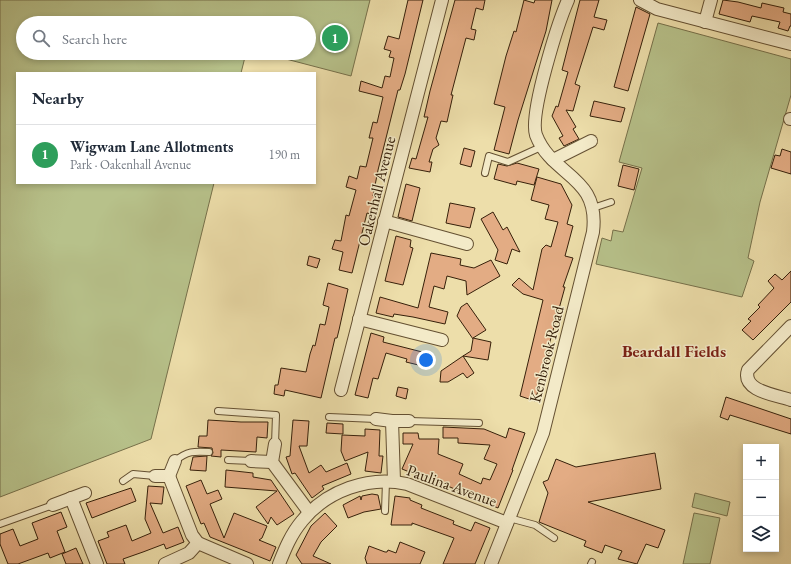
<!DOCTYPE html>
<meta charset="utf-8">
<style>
:root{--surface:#fff;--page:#f2f2f3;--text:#1f2937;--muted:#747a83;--line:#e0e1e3;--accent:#0f766e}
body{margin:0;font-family:"EB Garamond",serif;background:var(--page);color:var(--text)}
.controls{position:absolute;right:12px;bottom:12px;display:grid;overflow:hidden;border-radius:0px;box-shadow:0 2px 6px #0003}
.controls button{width:36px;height:36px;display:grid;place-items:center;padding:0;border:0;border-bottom:1px solid var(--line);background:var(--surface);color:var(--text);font:20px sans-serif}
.you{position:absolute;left:426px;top:360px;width:14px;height:14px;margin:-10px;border:3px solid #fff;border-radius:50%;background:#1a73e8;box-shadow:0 0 0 6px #1a73e833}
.badge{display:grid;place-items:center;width:26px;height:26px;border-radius:50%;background:var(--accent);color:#fff;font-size:13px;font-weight:700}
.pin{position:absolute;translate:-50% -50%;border:2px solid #fff;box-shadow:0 1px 4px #0006}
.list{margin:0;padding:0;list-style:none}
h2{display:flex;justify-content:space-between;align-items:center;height:52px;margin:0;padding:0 16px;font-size:17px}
h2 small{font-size:13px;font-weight:400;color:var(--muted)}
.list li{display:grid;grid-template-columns:26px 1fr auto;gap:12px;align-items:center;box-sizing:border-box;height:60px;padding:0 16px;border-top:1px solid var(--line)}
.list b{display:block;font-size:15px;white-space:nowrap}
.list p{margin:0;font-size:13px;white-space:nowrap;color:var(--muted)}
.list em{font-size:13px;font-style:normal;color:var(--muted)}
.icon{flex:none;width:22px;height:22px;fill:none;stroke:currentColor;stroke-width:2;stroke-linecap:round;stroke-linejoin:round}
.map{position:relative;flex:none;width:791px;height:564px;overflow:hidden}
.search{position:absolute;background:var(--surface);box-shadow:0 2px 6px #0003;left:16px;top:16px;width:300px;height:44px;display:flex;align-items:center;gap:10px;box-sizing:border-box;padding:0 14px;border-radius:22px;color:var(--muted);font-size:15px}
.panel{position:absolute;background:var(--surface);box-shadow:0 2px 6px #0003;left:16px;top:72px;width:300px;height:112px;border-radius:0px}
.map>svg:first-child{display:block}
.green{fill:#b7c18a;stroke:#76704a}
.building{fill:#e3ac84;stroke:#36200a}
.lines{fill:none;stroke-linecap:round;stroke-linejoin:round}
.service-casing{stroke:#645032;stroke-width:8}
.minor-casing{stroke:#645032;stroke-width:14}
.service{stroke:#f3eac8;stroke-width:6}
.minor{stroke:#f3eac8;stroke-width:12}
.labels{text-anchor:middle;stroke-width:3;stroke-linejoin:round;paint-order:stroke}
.street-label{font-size:16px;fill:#36200a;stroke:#f3eac8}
.neighbourhood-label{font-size:17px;font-weight:bold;fill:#7a1f14;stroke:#f3eac8}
</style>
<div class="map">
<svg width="791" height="564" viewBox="0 0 791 564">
<rect width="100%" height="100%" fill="#eddeaa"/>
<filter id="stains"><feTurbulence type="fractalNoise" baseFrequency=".005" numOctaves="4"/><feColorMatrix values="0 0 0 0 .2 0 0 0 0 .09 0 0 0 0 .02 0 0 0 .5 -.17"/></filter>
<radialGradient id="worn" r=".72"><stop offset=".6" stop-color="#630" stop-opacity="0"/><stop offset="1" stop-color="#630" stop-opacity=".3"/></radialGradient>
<g class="green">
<path d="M0,0h370l-19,76 -88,-23h46v-30h-286v30h223l-5,20h-224v110h197l-63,256 -151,58z"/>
<path d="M658,23l133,36v36l-31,107 -12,56 6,3 -12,36 -146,-33 6,-26 9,3 2,-11 10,2 19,-64 -23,-6z"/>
<path d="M695,493l35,9 -3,14 -35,-9z"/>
<path d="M694,513l26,5 -10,46h-27z"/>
</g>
<g class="building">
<path d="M408,0h15l-18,74 -5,16h-2l-20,80 -5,26h2l-4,18 -4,-1 -15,60 -13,-3 4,-18 -11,-3 3,-9 6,1 5,-26 3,1 7,-26 -10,-3 3,-11 8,3 3,-13 6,1 7,-29h-4l4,-16 4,1 6,-26 -24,-6 2,-10 21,7 3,-12 5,1 4,-19 -5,-1 2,-6 -7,-2 4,-13 11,3z"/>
<path d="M455,0h30l-2,10 -7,-2 -5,21 5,1 -2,10 -8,-2 -15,57h2l-6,27 -6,-1 -5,17 3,7 -6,4 -4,13h3l-2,10 -21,-4 3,-10 4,1 12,-42h-4l6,-26z"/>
<path d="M524,0l10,3 1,-3h17l-6,31 -28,89 -9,34 -15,-4 11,-43 -11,-3 12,-48 8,-25 2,1z"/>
<path d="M580,0h19l-5,17 13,3 -3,10 -11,-3 -18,57 5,2 -7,25 -7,-1 10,17 -3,2 6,10 -15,7 -5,-8 4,-2 -11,-20 4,-10 2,1 10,-35 -6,-2z"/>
<path d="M723,0l15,2 23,6 1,-5 22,5 -1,4 8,2v12h-1l-2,5 -10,-3 2,-6 -28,-6 -2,6 -31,-8z"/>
<path d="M636,7l14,7 -22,77 -14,-4z"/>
<path d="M594,101l31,7 -4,14 -31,-6z"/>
<path d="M464,148l11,3 -4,16 -11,-3z"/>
<path d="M782,149l9,3v22l-20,-6 4,-13 5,1z"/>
<path d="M517,163l22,6 -5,16 -17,-4 -1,4 -22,-6 4,-15 9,2z"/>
<path d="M623,165l16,4 -5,21 -16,-4z"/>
<path d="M537,177l24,7 11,21 -5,19 6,2 -8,30 8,2 -10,29h2l-16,58 2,1 -16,55 -15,-5 23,-96 -20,-6 -11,-9 7,-7 14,12 9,-41 4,-4 5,2 7,-25 -13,-3 4,-14 -18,-5z"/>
<path d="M406,184l14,4 -8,33 -14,-4z"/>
<path d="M450,203l25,5 -5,20 -24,-5z"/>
<path d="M493,212l10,18 4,-3 13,25 -8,-3 -5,15 -12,-4 3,-10 -17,-31z"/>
<path d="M396,236l15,4 -1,7 3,1 -10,37 -18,-4z"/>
<path d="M431,253l30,6 -1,6 14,3 17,-8 9,16 -33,19 -1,-14 -19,-5 -3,13 -10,-3 -5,21 19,5 -3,12 -32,-7 -19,-3 -1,3 -17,-4 4,-16 38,11z"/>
<path d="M309,256l11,3 -3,9 -10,-3z"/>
<path d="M791,271v31l-38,38 -11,-10 9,-9 -3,-2 12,-12 -2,-2 16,-17 -6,-7 7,-7 7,6z"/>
<path d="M328,283l20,6 -9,41 -2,8h-2l-14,60 -36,-8 -1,6 -10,-2 1,-9h3l3,-17 25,4 4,-18 3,-9 2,1 5,-22 5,1 4,-18 -6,-2z"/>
<path d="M467,303l19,27 -13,8 18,4 -3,18 -25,-4 8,-5 2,-12 -16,-23 4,-9z"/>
<path d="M371,333l13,4 -1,5 51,13 -3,13 -25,-6 1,-3 -21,-6 -8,26 -5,-1 -5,20 -13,-3z"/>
<path d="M463,356l11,17 -7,5 -4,-5 -15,9h-8l1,-11z"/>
<path d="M398,387l10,2 -2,10 -10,-3z"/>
<path d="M726,397l65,22v15l-61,-19 -2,5 -8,-3z"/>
<path d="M208,420l33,2h27l-1,16 -10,-1 -1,15 -35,-2v7l-10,-1 2,-3 -1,-5 -14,-1 1,-11h8z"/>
<path d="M293,420l16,1 -2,25h-8l10,27 12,-8 5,7 21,-9 4,11 -29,12 2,3 -12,9 -17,-25 -3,1 -6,-17 4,-1z"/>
<path d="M327,423l16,1v10l-17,-1z"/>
<path d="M443,427l41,2 22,9 3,-10 16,5 -13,37h1l-15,38 -80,-35 -1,2 -15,-6 11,-25h-10v-11h15l1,6h20l-1,15 25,10 -4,10 22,10 2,-6 7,2 7,-16 -13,-5 6,-14 -32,-2v-5h-15z"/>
<path d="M365,429l15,1 -1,26h4l-2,17 -16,-2 3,-19 -23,9 -4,-10 1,-16 23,1z"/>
<path d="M655,453l6,36 -73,13 77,28 -7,18 -12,-4 -9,20 -19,-5 4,-8 -17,-6 -3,8 -18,-7 2,-5 -47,-19 9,-29 -5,-11 5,-2 8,-21 20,8z"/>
<path d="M207,456l-1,15 -16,-1 3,-13z"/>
<path d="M226,470l27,3v4l18,3 23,34 -17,11 -6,-8 -3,7 -12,-17 21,-16 -52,-4z"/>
<path d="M201,480l6,14 11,-4 4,9 -12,5 14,34 10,-25 33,13 -5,12 -3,2 17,7 -6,14 -60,-24 -6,-14 -3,1 -15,-38z"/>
<path d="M148,486l16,1 -2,17 -12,-1 13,30 15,-6 6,15 -18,7 -2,-5 -21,8 -20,7 2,5h-18l-9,-23 11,-4 -2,-5 19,-7 6,16 19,-8 -6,-14z"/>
<path d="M131,488l5,13 -44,17 -6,-15z"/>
<path d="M372,494l6,1 3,14 -17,3 -16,6 -5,-13 17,-9 1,4 1,-4z"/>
<path d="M395,496l15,2v2l12,5 -1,3 33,13 -1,3 18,7 4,-9 15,6 -15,36h-32l11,-26 -42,-15v2h-21z"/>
<path d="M61,512l6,15 -10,4 8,21 -15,6 -2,-5 -30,11h-10l-8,-20v-10l13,-5 7,17 18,-7 -6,-16z"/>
<path d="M325,513l12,13 -16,16 -8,14 18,8h-29l-6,-9 15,-29z"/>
<path d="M400,542l25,10 -5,12h-53l-2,-6 4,-12 16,6h2l1,-2 8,3z"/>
<path d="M76,548l7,16h-17l-4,-10z"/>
</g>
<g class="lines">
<g class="service-casing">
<g id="service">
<path d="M485,173l4,-17 19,6 33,-15"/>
<path d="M593,208l18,-6"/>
<path d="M218,411l58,4 -1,29"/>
<path d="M329,417l47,2"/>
<path d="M409,421l70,2"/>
<path d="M228,460l23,1"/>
<path d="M175,461c12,-10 19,-10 34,-9"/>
<path d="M123,481l10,-7 22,2"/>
<path d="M385,511l1,-30"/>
<path d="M509,518l26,7 19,13"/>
<path d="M0,524l53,-19"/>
<path d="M591,564l1,-2"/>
</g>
</g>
<g class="minor-casing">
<g id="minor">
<path d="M640,0l17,9 134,35"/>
<path d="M705,22l6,-22"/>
<path d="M790,119h1"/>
<path d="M553,160l38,-19"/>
<path d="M384,221l83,23"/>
<path d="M359,319l83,21"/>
<path d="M791,326l-43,44c-7,21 28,25 43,30"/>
<path d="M341,390l101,-390"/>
<path d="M376,419l16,2h17"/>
<path d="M392,421l2,60"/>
<path d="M275,444l-3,18 37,50"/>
<path d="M251,461l21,1"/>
<path d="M155,476h14l23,59 6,8 49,21"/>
<path d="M169,476l6,-15"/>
<path d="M71,498l26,66"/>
<path d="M53,505l32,-12"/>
<path d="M165,564l24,-11 9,-10"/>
<path d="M279,564c6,-15 12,-30 23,-43 24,-30 67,-46 105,-37l100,39"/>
<path d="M491,564l52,-131 50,-201c7,-57 -41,-55 -57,-97 -7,-21 22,-112 32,-135"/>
</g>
</g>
<use href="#service" class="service"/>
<use href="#minor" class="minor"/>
</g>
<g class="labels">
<g class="street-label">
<text transform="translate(376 191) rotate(-76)" y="6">Oakenhall Avenue</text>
<text transform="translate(546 354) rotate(-76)" y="6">Kenbrook Road</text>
<text transform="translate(452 485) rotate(20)" y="6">Paulina Avenue</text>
</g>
<g class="neighbourhood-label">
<text x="674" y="357">Beardall Fields</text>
</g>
</g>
<rect width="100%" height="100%" filter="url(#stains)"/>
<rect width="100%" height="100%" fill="url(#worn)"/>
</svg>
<div class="controls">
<button>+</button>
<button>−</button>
<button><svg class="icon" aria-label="layers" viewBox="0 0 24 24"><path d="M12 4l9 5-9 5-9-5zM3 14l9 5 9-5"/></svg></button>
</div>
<div class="you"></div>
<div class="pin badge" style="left:335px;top:38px;background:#2e9e5b">1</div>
<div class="search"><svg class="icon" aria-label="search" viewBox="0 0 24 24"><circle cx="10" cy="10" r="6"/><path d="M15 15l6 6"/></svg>Search here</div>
<section class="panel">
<h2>Nearby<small></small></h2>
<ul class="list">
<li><span class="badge" style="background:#2e9e5b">1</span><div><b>Wigwam Lane Allotments</b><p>Park · Oakenhall Avenue</p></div><em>190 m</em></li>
</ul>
</section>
</div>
